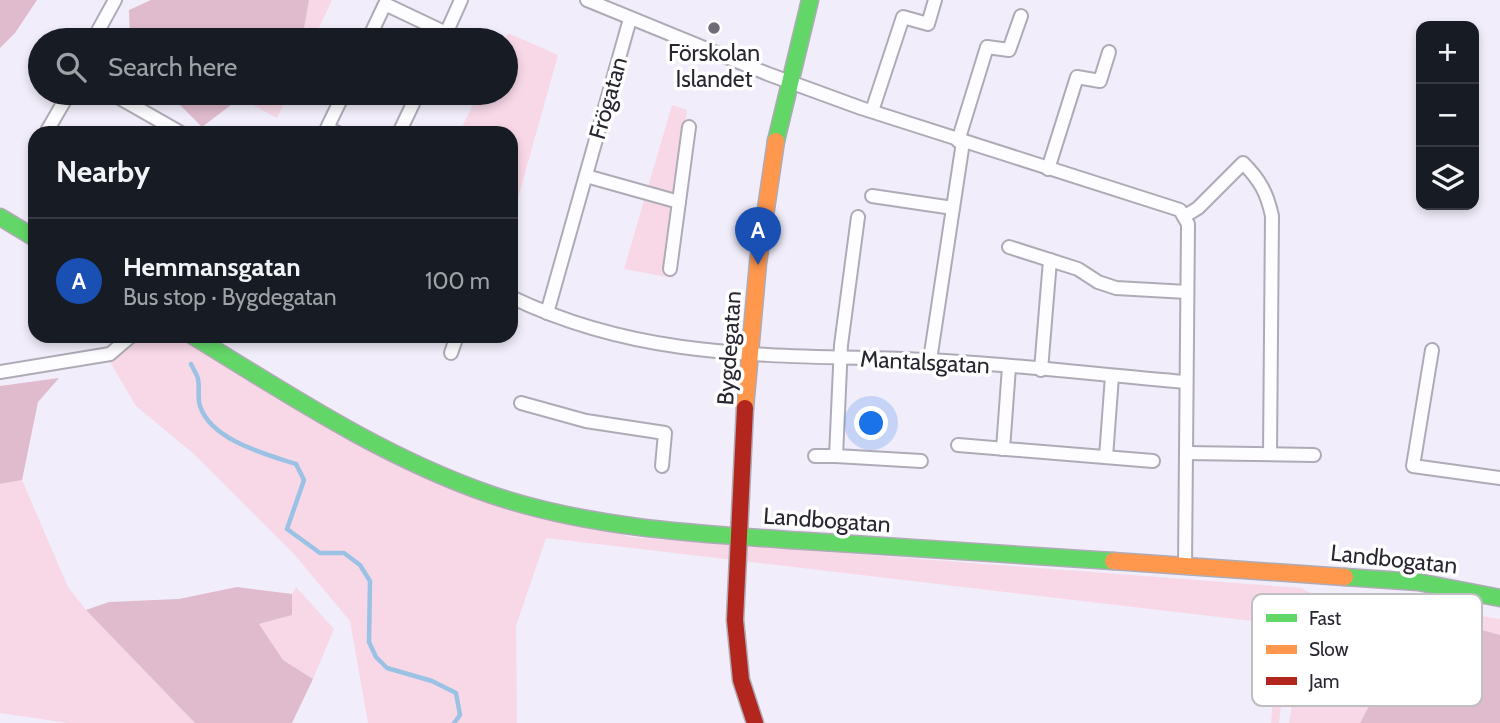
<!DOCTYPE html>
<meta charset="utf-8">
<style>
:root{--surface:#171b24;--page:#242831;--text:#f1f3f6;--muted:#9ea1a6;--line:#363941;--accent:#0f766e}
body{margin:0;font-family:Cabin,sans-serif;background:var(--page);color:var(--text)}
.controls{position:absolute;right:21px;top:21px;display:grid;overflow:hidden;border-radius:14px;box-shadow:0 4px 10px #0003}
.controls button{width:63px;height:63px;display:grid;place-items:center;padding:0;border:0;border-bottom:2px solid var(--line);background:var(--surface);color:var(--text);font:35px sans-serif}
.you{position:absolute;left:872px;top:424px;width:24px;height:24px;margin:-18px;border:5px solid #fff;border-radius:50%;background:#1a73e8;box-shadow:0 0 0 10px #1a73e833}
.badge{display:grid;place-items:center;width:46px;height:46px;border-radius:50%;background:var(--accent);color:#fff;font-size:23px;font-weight:700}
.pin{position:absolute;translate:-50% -58px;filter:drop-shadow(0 2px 4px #0008)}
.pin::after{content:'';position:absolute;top:37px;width:24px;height:21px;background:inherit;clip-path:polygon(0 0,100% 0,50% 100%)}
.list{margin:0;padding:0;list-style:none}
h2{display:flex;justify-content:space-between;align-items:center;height:91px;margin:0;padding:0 28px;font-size:30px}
h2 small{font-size:23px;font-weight:400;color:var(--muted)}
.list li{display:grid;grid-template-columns:46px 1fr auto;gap:21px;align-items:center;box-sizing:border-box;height:126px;padding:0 28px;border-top:2px solid var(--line)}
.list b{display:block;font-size:26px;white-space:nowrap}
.list p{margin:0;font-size:23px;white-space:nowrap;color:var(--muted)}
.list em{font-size:23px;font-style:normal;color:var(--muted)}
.icon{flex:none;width:38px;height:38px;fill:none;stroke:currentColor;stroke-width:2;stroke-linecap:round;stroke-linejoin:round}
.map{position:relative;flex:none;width:1500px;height:723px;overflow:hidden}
.search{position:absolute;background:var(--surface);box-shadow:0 4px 10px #0003;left:28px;top:28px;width:490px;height:77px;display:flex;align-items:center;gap:18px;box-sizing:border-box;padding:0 24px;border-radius:38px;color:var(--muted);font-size:26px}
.panel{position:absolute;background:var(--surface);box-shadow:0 4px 10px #0003;left:28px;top:126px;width:490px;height:217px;border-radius:21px}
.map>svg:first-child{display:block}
.green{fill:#f8d8e7}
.forest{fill:#e0bacd}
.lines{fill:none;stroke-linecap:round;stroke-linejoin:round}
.stream{stroke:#9bc2e4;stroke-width:4.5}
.street-casing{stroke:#aeabb6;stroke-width:16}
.fast-casing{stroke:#aeabb6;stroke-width:19}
.slow-casing{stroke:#aeabb6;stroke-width:19}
.jam-casing{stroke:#aeabb6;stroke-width:19}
.street{stroke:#fdfcfe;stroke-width:12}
.fast{stroke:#63d668;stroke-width:16}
.slow{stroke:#ff974d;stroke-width:16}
.jam{stroke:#b3261e;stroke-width:16}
.poi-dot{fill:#706c77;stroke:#fff;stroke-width:2.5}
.labels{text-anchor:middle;stroke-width:7;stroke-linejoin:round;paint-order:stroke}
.poi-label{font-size:23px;fill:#2a2631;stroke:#fff}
.street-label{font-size:23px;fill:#2a2631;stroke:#fff}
.key{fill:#fff;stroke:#bfbec1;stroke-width:2}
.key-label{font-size:19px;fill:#2a2631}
</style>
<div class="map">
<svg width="1500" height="723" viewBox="0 0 1500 723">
<rect width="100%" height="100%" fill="#f1edfa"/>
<g class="green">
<path d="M309,0h23l-19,40h-11z"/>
<path d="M508,33l50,22 -47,168v-90h-52l20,-40h27l-2,-53z"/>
<path d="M243,93h46l-12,25 -37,-20z"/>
<path d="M672,105l15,5 -23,162 10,1 -1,5 -49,-9z"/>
<path d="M146,336h32l127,77 212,93 113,31 671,51 10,5 -14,47 -11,23 -7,60h-8l6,-70 -10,-18 -14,-14 -707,-83 -30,88 1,97h-149l-18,-102 -57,-68 -98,-98 -59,-49 -26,-44 20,-19z"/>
<path d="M22,480l46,107 18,23 109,113h-127l-68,-10v-229z"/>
<path d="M296,587l38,42 -21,50 -30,-19 -24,-36 32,-9 1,-21z"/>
<path d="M1343,593l157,26v16l-29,-8 -62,4 -49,92h-71l9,-55 8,-20 15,-20 7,-34z"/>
</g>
<g class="forest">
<path d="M0,0h37l-22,33 -15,15z"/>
<path d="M151,0h158l-7,40h-172l-1,-30z"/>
<path d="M149,93h94l-3,5 -38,29 -24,-24 -26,-3z"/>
<path d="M59,378l-21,24 -16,78 -22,4v-98z"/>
<path d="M237,587l55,7v21l-33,9 24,36 30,19 -21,44h-97l-109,-113 23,-8 70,-3z"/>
<path d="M1471,627l29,8v88h-140l49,-92z"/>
</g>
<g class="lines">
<path class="stream" d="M191,364c2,5 6,10 7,15 2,9 -1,18 2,27 11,34 65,48 96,58l8,16 -17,49 33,24h24l16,12 10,16 -1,61 7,15 11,11 45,13 24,12 4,22 -6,8"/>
<g class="street-casing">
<g id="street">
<path d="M587,0l181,74 93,34 319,102 8,14 -3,342"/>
<path d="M444,38l17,-38"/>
<path d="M93,40l22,-40"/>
<path d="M368,40l17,-36 61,29"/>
<path d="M111,93l70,40"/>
<path d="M872,111l31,-94 25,7 7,-24"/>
<path d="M47,131l22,-38"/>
<path d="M338,133l-11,-5 17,-35"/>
<path d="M399,133l19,-40"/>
<path d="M958,141l29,-94 22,3 12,-34"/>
<path d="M1048,169l29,-92 23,4 9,-29"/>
<path d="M586,176l93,26"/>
<path d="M872,196l81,12"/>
<path d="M1185,216l13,-8 45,-45c17,17 24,30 29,53l-2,238"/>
<path d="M1009,247l69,22 20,13 18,6 71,4"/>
<path d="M670,269l19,-142"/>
<path d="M511,297c137,66 269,57 416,63 87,4 173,15 259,22"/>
<path d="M547,313l83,-294"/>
<path d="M1432,350l-19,116 87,12"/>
<path d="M451,353l6,-17"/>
<path d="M930,360l33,-218"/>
<path d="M1041,370l9,-110"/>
<path d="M0,372l110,-18 21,-18"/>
<path d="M521,403l65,18 79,12 -3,33"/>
<path d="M958,445l195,16"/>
<path d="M1003,449l6,-82"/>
<path d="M1186,453l128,2"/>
<path d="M815,456h21l5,-111 17,-128"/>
<path d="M836,456l85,5"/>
<path d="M1106,457l6,-81"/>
</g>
</g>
<g class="fast-casing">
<g id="fast">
<path d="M776,141l34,-141"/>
<path d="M0,217l35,21"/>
<path d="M193,336c96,59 191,122 299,159 102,34 208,39 314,46 102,7 204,14 307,20"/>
<path d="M1345,577l73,5 82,16"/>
</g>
</g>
<g class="slow-casing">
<g id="slow">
<path d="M745,408l13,-145 18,-122"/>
<path d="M1113,561l232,16"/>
</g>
</g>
<g class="jam-casing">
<path id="jam" d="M745,408l-10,212 6,60 14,43"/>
</g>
<use href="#street" class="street"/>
<use href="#fast" class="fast"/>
<use href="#slow" class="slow"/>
<use href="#jam" class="jam"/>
</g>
<circle class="poi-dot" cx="714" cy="28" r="7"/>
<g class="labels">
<g class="poi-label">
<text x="714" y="61">Förskolan<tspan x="714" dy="26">Islandet</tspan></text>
</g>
<g class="street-label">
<text transform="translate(608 98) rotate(-74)" y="8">Frögatan</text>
<text transform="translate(729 348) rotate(-86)" y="8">Bygdegatan</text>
<text transform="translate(925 362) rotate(3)" y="8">Mantalsgatan</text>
<text transform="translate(827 520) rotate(4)" y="8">Landbogatan</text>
<text transform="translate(1394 559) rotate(6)" y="8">Landbogatan</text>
</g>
</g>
<rect x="1252" y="594" width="230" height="112" rx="10" class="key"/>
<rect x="1266" y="614" width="31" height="8" fill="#63d668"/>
<rect x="1266" y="645" width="31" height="9" fill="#ff974d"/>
<rect x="1266" y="677" width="31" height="8" fill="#b3261e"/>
<g class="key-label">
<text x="1309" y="625">Fast</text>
<text x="1309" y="656">Slow</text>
<text x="1309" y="688">Jam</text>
</g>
</svg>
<div class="controls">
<button>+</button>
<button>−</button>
<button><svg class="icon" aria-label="layers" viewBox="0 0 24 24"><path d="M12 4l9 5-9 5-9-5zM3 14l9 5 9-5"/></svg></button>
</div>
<div class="you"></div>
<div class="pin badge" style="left:758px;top:265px;background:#1a4fb4">A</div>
<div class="search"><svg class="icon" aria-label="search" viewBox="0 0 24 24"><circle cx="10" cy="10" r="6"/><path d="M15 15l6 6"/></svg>Search here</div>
<section class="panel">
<h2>Nearby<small></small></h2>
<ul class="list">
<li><span class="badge" style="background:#1a4fb4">A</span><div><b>Hemmansgatan</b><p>Bus stop · Bygdegatan</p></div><em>100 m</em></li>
</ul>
</section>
</div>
